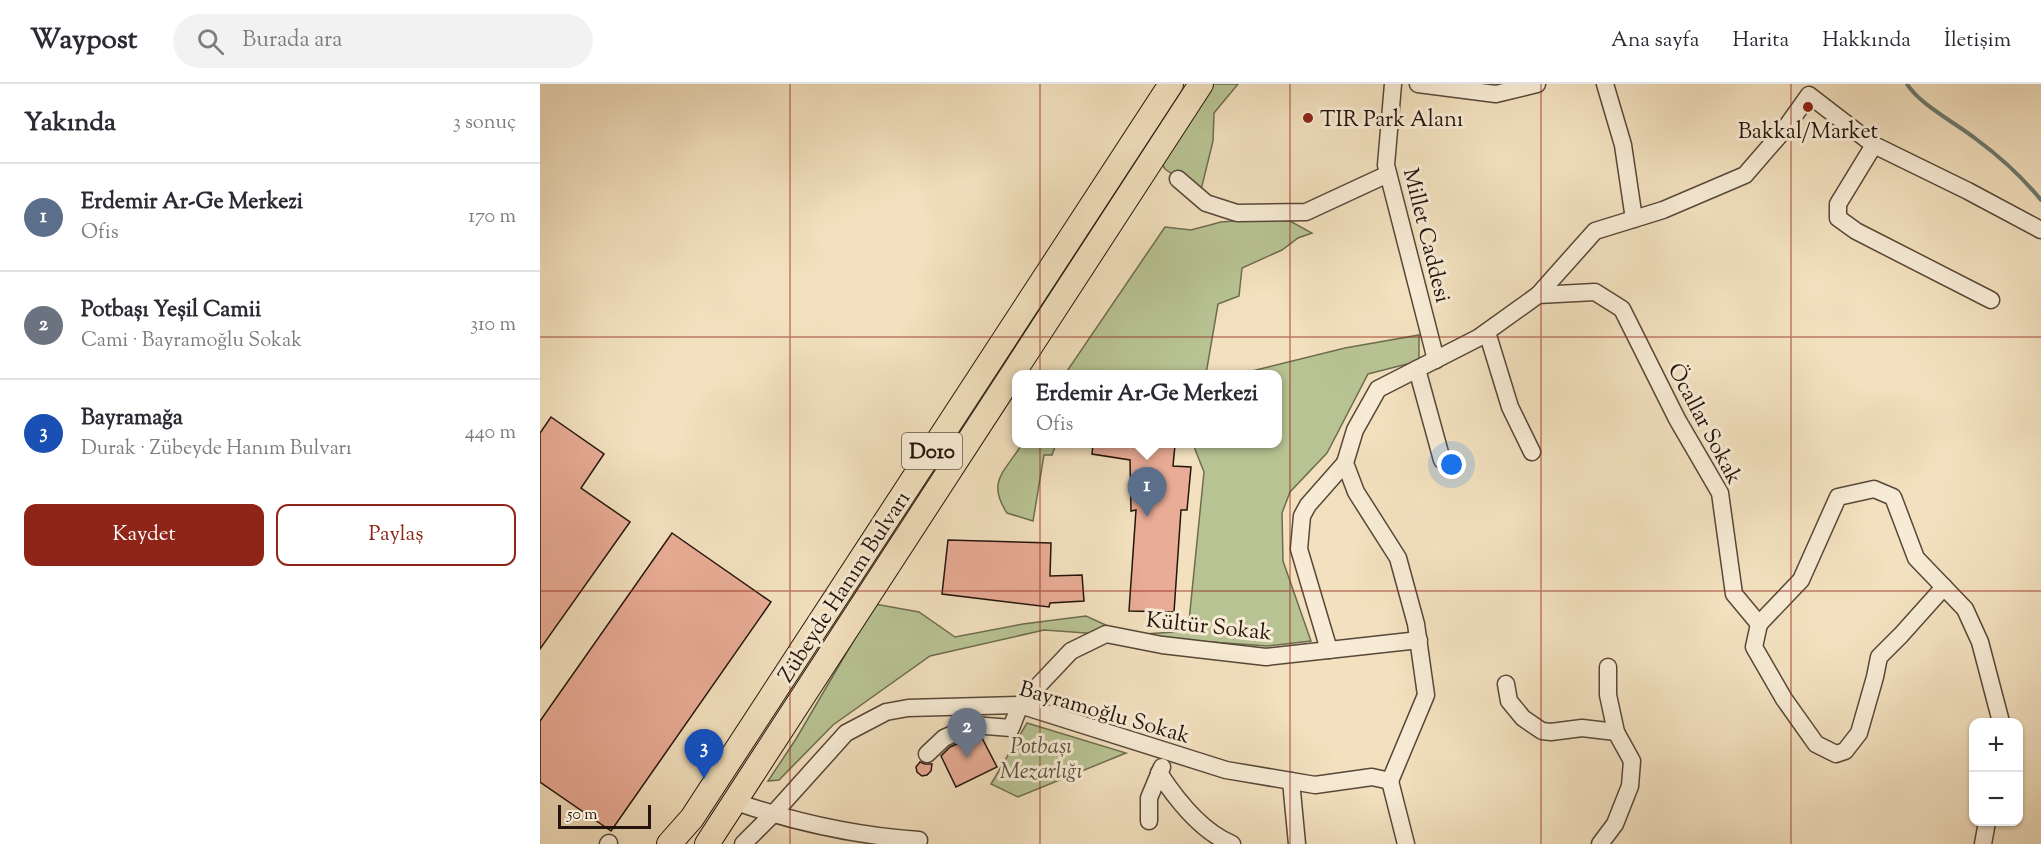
<!DOCTYPE html>
<html lang="tr">
<meta charset="utf-8">
<style>
:root{--surface:#fff;--page:#f2f2f3;--text:#2b2b33;--muted:#7c7c81;--line:#e1e1e2;--accent:#8f2418}
body{margin:0;font-family:"Sorts Mill Goudy",serif;background:var(--page);color:var(--text)}
.controls{position:absolute;right:18px;bottom:18px;display:grid;overflow:hidden;border-radius:12px;box-shadow:0 2px 4px #0004}
.controls button{width:54px;height:54px;display:grid;place-items:center;padding:0;border:0;border-bottom:2px solid var(--line);background:var(--surface);color:var(--text);font:30px sans-serif}
.scale{position:absolute;left:18px;bottom:15px;width:93px;box-sizing:border-box;padding-left:6px;border:3px solid #24140c;border-top:0;font-size:16px;line-height:21px;white-space:nowrap;color:#24140c;-webkit-text-stroke:4px #f7ebd5;paint-order:stroke}
.you{position:absolute;left:912px;top:381px;width:21px;height:21px;margin:-15px;border:4px solid #fff;border-radius:50%;background:#1a73e8;box-shadow:0 0 0 9px #1a73e833}
.badge{display:grid;place-items:center;width:39px;height:39px;border-radius:50%;background:var(--accent);color:#fff;font-size:20px;font-weight:700}
.pin{position:absolute;translate:-50% -50px;filter:drop-shadow(0 2px 3px #0008)}
.pin::after{content:'';position:absolute;top:32px;width:21px;height:18px;background:inherit;clip-path:polygon(0 0,100% 0,50% 100%)}
.popup{position:absolute;left:472px;top:286px;width:270px;height:78px;box-sizing:border-box;display:grid;place-content:center;border-radius:12px;background:var(--surface);filter:drop-shadow(0 2px 4px #0005);font-size:20px;white-space:nowrap;color:var(--muted)}
.popup b{font-size:22px;color:var(--text)}
.popup::after{content:'';position:absolute;left:50%;top:100%;margin-left:-12px;border:12px solid transparent;border-top-color:var(--surface)}
.list{margin:0;padding:0;list-style:none}
h2{display:flex;justify-content:space-between;align-items:center;height:78px;margin:0;padding:0 24px;font-size:26px}
h2 small{font-size:20px;font-weight:400;color:var(--muted)}
.list li{display:grid;grid-template-columns:39px 1fr auto;gap:18px;align-items:center;box-sizing:border-box;height:108px;padding:0 24px;border-top:2px solid var(--line)}
.list b{display:block;font-size:22px;white-space:nowrap}
.list p{margin:0;font-size:20px;white-space:nowrap;color:var(--muted)}
.list em{font-size:20px;font-style:normal;color:var(--muted)}
.actions{display:flex;gap:12px;padding:18px 24px}
.actions a{flex:1;padding:14px 0;border:2px solid var(--accent);border-radius:12px;text-align:center;font-size:21px;color:var(--accent)}
.actions .main{background:var(--accent);color:#fff}
.icon{flex:none;width:33px;height:33px;fill:none;stroke:currentColor;stroke-width:2;stroke-linecap:round;stroke-linejoin:round}
.map{position:relative;flex:none;width:1501px;height:760px;overflow:hidden}
header{display:flex;align-items:center;gap:36px;box-sizing:border-box;height:84px;padding:0 30px;background:var(--surface);border-bottom:2px solid var(--line)}
header strong{font-size:28px}
nav{display:flex;gap:33px;margin-inline-start:auto;font-size:21px}
.search{width:420px;height:54px;background:var(--page);display:flex;align-items:center;gap:15px;box-sizing:border-box;padding:0 21px;border-radius:33px;color:var(--muted);font-size:22px}
main{display:flex}
aside{flex:1;background:var(--surface)}
.map>svg:first-child{display:block}
.green{fill:#b8c393;stroke:#6e6c50;stroke-width:1.5}
.lines{fill:none;stroke-linecap:round;stroke-linejoin:round}
.stream{stroke:#6c796d;stroke-width:4}
.building{fill:#e9ac96;stroke:#24140c;stroke-width:1.5}
.minor-casing{stroke:#584738;stroke-width:19}
.highway-casing{stroke:#24140c;stroke-width:26}
.minor{stroke:#f7ebd5;stroke-width:16}
.highway{stroke:#f2e0be;stroke-width:24}
.grid{fill:none;stroke:#8f2418;stroke-width:1.5;stroke-opacity:0.55}
.poi-dot{fill:#8f2418;stroke:#f7ebd5;stroke-width:2}
.labels{text-anchor:middle;stroke-width:6;stroke-linejoin:round;paint-order:stroke}
.shield{fill:#f7ebd5;stroke:#635448;stroke-width:1.5}
.shield-label{font-size:21px;font-weight:bold;fill:#24140c}
.poi-label{font-size:22px;fill:#24140c;stroke:#f7ebd5;text-anchor:start}
.street-label{font-size:22px;fill:#24140c;stroke:#f7ebd5}
.park-label{font-size:22px;font-style:italic;fill:#58513b;stroke:#f7ebd5}
</style>
<header>
<strong>Waypost</strong>
<div class="search"><svg class="icon" aria-label="search" viewBox="0 0 24 24"><circle cx="10" cy="10" r="6"/><path d="M15 15l6 6"/></svg>Burada ara</div>
<nav><a>Ana sayfa</a><a>Harita</a><a>Hakkında</a><a>İletişim</a></nav>
</header>
<main>
<aside>
<h2>Yakında<small>3 sonuç</small></h2>
<ul class="list">
<li><span class="badge" style="background:#5c6f8a">1</span><div><b>Erdemir Ar-Ge Merkezi</b><p>Ofis</p></div><em>170 m</em></li>
<li><span class="badge" style="background:#6b7280">2</span><div><b>Potbaşı Yeşil Camii</b><p>Cami · Bayramoğlu Sokak</p></div><em>310 m</em></li>
<li><span class="badge" style="background:#1a4fb4">3</span><div><b>Bayramağa</b><p>Durak · Zübeyde Hanım Bulvarı</p></div><em>440 m</em></li>
</ul>
<div class="actions"><a class="main">Kaydet</a><a>Paylaş</a></div>
</aside>
<div class="map">
<svg width="1501" height="760" viewBox="0 0 1501 760">
<rect width="100%" height="100%" fill="#f2e0be"/>
<filter id="stains"><feTurbulence type="fractalNoise" baseFrequency=".00333" numOctaves="4"/><feColorMatrix values="0 0 0 0 .2 0 0 0 0 .09 0 0 0 0 .02 0 0 0 .5 -.17"/></filter>
<radialGradient id="worn" r=".72"><stop offset=".6" stop-color="#630" stop-opacity="0"/><stop offset="1" stop-color="#630" stop-opacity=".3"/></radialGradient>
<g class="green">
<path d="M672,0h26l-24,29 -1,28 -13,53 -35,-25 -3,-5z"/>
<path d="M722,135l28,2 22,12 -14,5 -16,12 -40,18 -3,28 -21,8 -12,70h-141l100,-147 26,3 30,-8z"/>
<path d="M879,251v26l-51,13 -41,79 -37,39 -8,21 1,48 28,80 -44,5 -223,-16 -114,26 -97,69 -54,55 -11,1 28,-42 79,-135 44,8 36,25 68,-13 63,-8 24,11 34,7 44,-3 16,-159 -11,-28h85v-70h-38l105,-26z"/>
<path d="M482,360h34l-4,11h-8l-11,66 -26,-8c-21,-32 -2,-41 15,-69z"/>
<path d="M487,639l99,30 -108,44 -27,-13z"/>
</g>
<g class="lines">
<path class="stream" d="M1367,0c13,21 49,39 69,55 23,17 47,39 65,61"/>
</g>
<g class="building">
<path d="M11,333l53,37 -23,34 49,34 -90,127v-216z"/>
<path d="M553,360l82,1 -2,21 18,1 -4,43h-6l-7,102 -45,-1 7,-101 -5,1 -1,-51 -38,-6z"/>
<path d="M132,449l99,69 -160,229 -71,-49v-61z"/>
<path d="M408,456l103,3 -1,33 32,-1 2,26 -34,2 -1,4 -107,-13z"/>
<path d="M435,652h6l16,31 -41,20 -15,-31 9,-9z"/>
<path d="M380,678l5,2h7l-1,7 -4,4 -5,1 -5,-4 -1,-5z"/>
</g>
<g class="lines">
<g class="minor-casing">
<g id="minor">
<path d="M853,0l-7,81 50,195"/>
<path d="M878,0l78,10 41,-10"/>
<path d="M1065,0l18,61 11,74"/>
<path d="M1334,61l-36,59v14l18,13 135,69"/>
<path d="M638,95l28,24 31,10 69,-1 82,-38"/>
<path d="M998,211l57,-64 68,-21 82,-35 39,-45 25,-35 65,50 94,46 73,39"/>
<path d="M947,248l23,75 22,45"/>
<path d="M877,285l25,91"/>
<path d="M1219,540l42,-44 37,-83 36,-8 19,8 23,61 49,51 15,33 21,80"/>
<path d="M1219,540l-5,23 30,52 32,45 20,10 9,-3 14,-18 16,-56 4,-20 22,-22 43,-48"/>
<path d="M789,566l-30,-101 3,-33 6,-11 37,-42"/>
<path d="M966,600l3,17 14,17 19,13 9,1 31,-4 34,4"/>
<path d="M387,670l17,-16 29,-13 38,3 9,-23 51,-54 35,-17 56,11 104,12 153,-17"/>
<path d="M619,689c17,26 43,59 73,71"/>
<path d="M751,697l6,63"/>
<path d="M850,697l36,-86 -10,-71 -18,-66 -42,-66 -11,-29 10,-33 23,-41 100,-51 60,-43 57,-3 27,17 55,110 43,74 14,101 25,30"/>
<path d="M850,697l16,63"/>
<path d="M196,718c58,20 122,34 183,38"/>
<path d="M609,737v-23l13,-31"/>
<path d="M68,760l1,-1"/>
<path d="M203,760l31,-31 72,-80 40,-21 22,-4 112,-3 206,65 89,15 57,-8 18,4"/>
<path d="M1060,760l15,-20 15,-38 2,-25 -16,-29 -8,-37v-28"/>
<path d="M1443,760l4,-22"/>
</g>
</g>
<g class="highway-casing">
<g id="highway">
<path d="M129,760l23,-26 479,-734"/>
<path d="M167,760l494,-760"/>
</g>
</g>
<use href="#minor" class="minor"/>
<use href="#highway" class="highway"/>
</g>
<path class="grid" d="M250,0v760M500,0v760M750,0v760M1001,0v760M1251,0v760M0,253h1501M0,507h1501"/>
<g class="poi-dot">
<circle cx="1268" cy="23" r="6"/>
<circle cx="768" cy="34" r="6"/>
</g>
<g class="labels">
<rect class="shield" x="362" y="349" width="60" height="36" rx="4.5"/>
<g class="shield-label">
<text x="392" y="374">D010</text>
</g>
<g class="poi-label">
<text x="780" y="42">TIR Park Alanı</text>
<text x="1268" y="54" text-anchor="middle">Bakkal/Market</text>
</g>
<g class="street-label">
<text transform="translate(888 151) rotate(76)" y="8">Millet Caddesi</text>
<text transform="translate(1166 339) rotate(62)" y="8">Öcallar Sokak</text>
<text transform="translate(303 502) rotate(-57)" y="8">Zübeyde Hanım Bulvarı</text>
<text transform="translate(669 541) rotate(6)" y="8">Kültür Sokak</text>
<text transform="translate(565 627) rotate(16)" y="8">Bayramoğlu Sokak</text>
</g>
<g class="park-label">
<text x="501" y="669">Potbaşı<tspan x="501" dy="25">Mezarlığı</tspan></text>
</g>
</g>
<rect width="100%" height="100%" filter="url(#stains)"/>
<rect width="100%" height="100%" fill="url(#worn)"/>
</svg>
<div class="controls">
<button>+</button>
<button>−</button>
</div>
<div class="scale">50 m</div>
<div class="you"></div>
<div class="pin badge" style="left:607px;top:433px;background:#5c6f8a">1</div>
<div class="popup"><b>Erdemir Ar-Ge Merkezi</b>Ofis</div>
<div class="pin badge" style="left:427px;top:674px;background:#6b7280">2</div>
<div class="pin badge" style="left:164px;top:695px;background:#1a4fb4">3</div>
</div>
</main>
